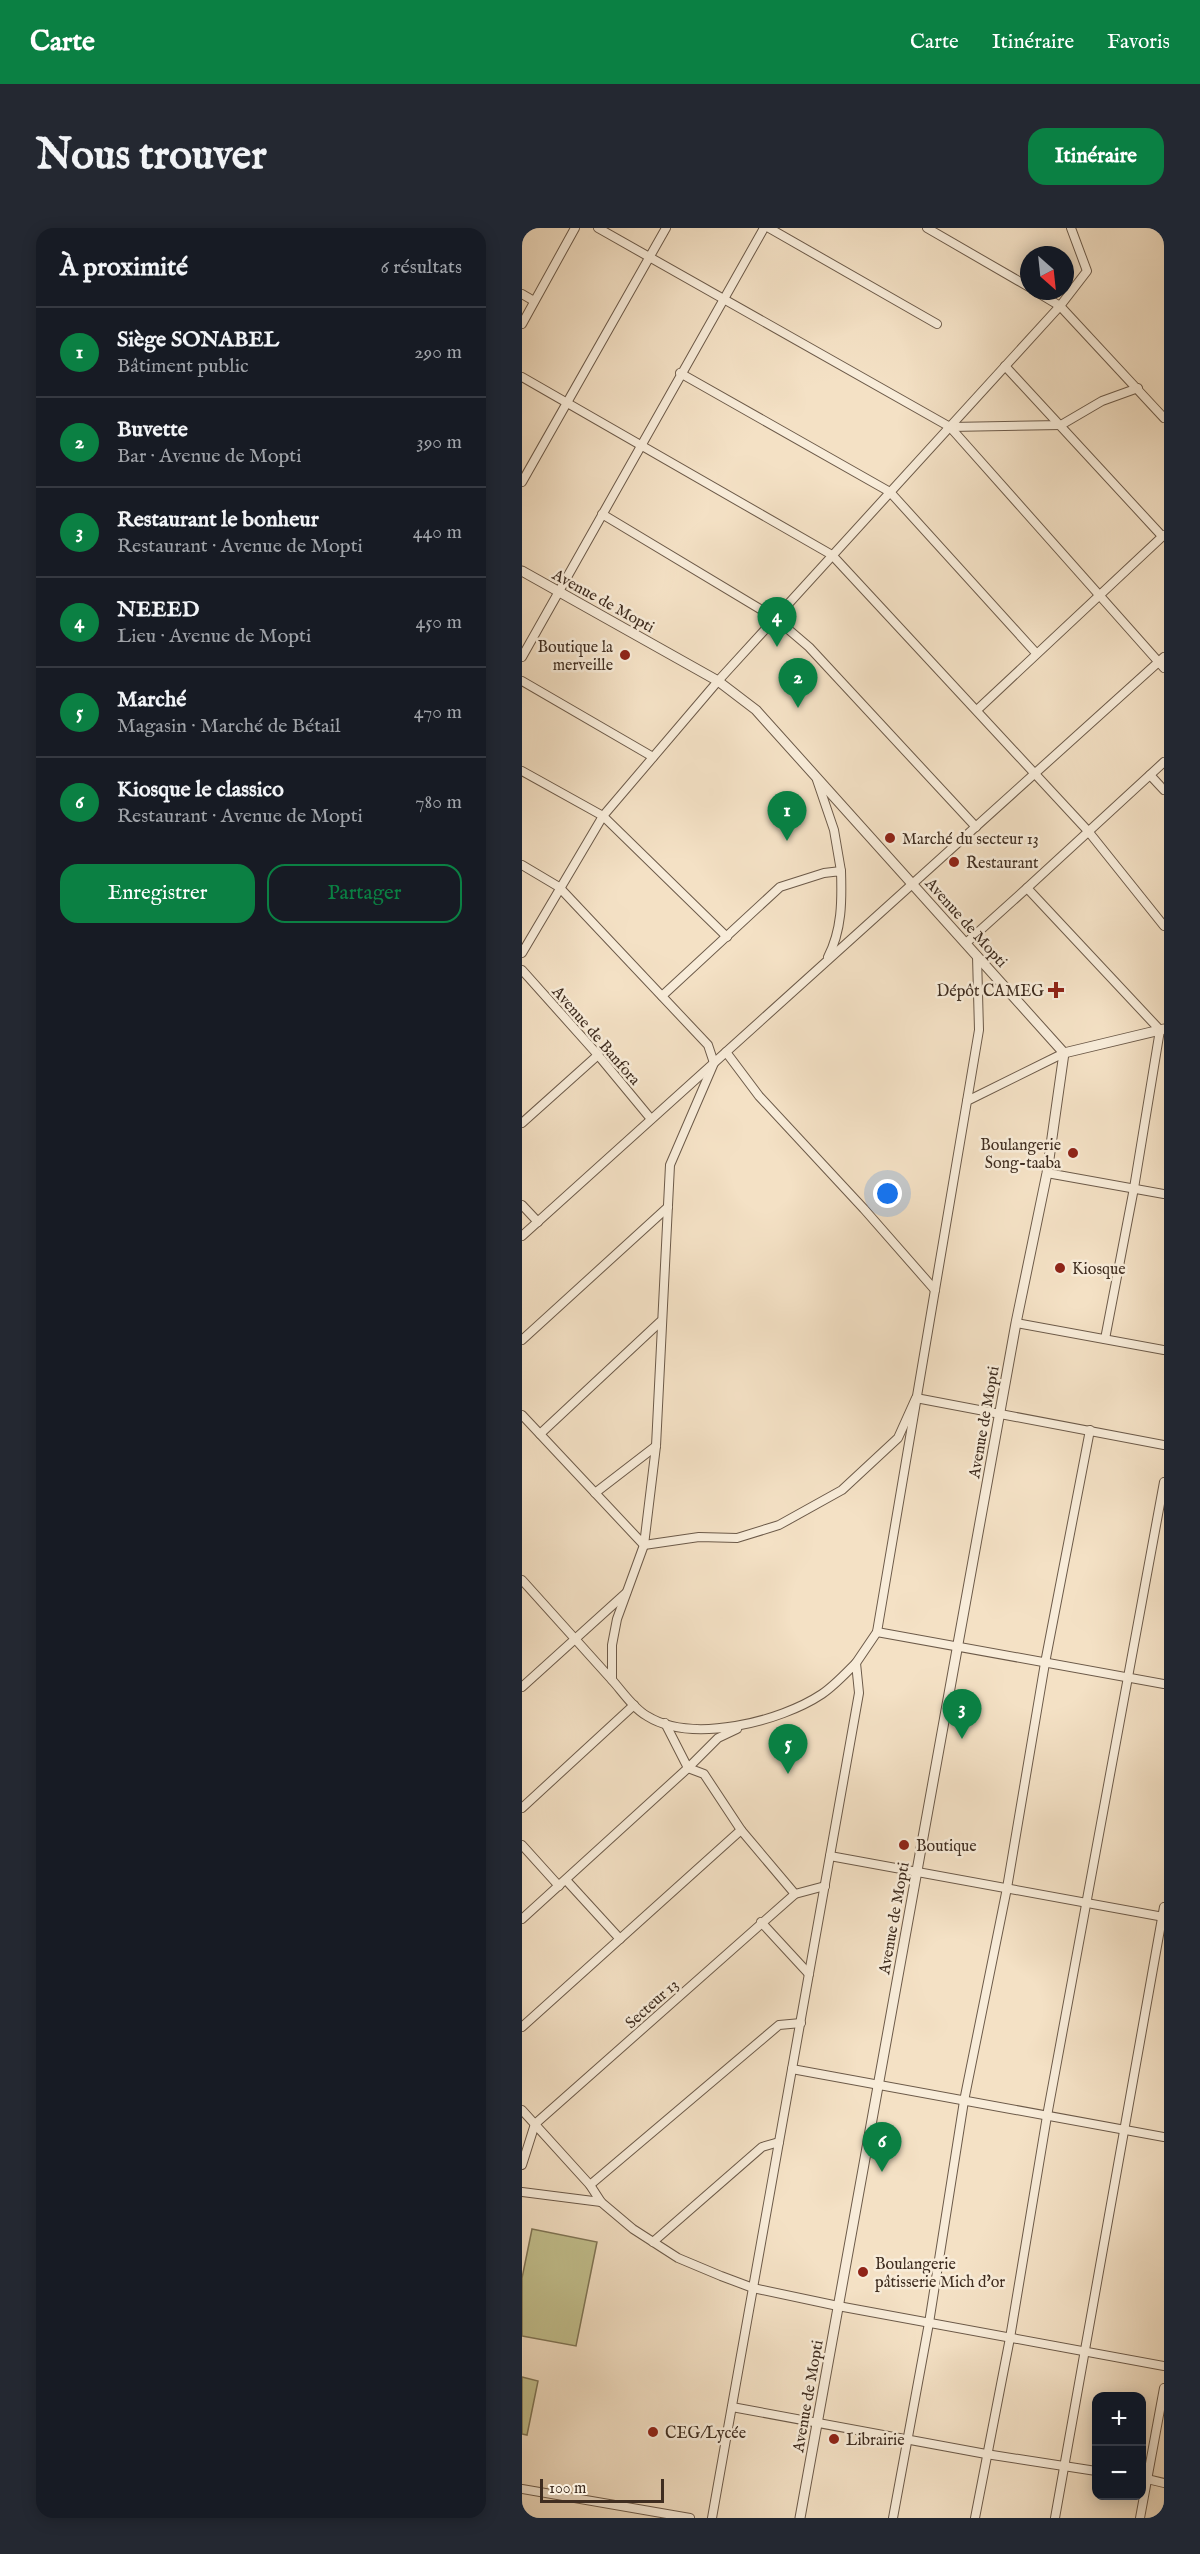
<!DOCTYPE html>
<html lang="fr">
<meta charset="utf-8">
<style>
:root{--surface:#171b24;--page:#242831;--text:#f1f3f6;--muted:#9ea1a6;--line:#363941;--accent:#0b8043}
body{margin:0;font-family:"IM FELL English",serif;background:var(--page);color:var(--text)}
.controls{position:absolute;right:18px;bottom:18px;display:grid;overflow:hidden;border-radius:12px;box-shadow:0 3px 15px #0003}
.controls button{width:54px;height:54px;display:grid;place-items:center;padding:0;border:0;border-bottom:2px solid var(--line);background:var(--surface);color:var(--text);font:30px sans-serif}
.compass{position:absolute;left:498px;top:18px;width:54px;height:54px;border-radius:50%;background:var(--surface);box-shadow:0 3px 15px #0003;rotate:153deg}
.scale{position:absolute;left:18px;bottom:15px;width:124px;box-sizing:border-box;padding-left:6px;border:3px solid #3f2d20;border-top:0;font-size:16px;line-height:21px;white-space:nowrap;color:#3f2d20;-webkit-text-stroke:4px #f8ecd9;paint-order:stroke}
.you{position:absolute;left:366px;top:966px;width:21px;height:21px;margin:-15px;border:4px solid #fff;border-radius:50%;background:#1a73e8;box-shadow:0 0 0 9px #1a73e833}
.badge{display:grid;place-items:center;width:39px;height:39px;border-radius:50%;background:var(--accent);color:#fff;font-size:20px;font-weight:700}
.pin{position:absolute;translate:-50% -50px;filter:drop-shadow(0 2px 3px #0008)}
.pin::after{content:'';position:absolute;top:32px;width:21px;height:18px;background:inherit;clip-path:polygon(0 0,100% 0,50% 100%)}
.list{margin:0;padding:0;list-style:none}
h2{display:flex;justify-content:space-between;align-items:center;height:78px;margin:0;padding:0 24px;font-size:26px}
h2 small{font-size:20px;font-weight:400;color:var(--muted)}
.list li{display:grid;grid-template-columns:39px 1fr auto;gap:18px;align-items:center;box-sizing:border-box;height:90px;padding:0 24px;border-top:2px solid var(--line)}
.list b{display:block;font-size:22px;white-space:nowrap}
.list p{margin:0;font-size:20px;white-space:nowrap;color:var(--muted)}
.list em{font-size:20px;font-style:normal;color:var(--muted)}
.actions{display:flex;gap:12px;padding:18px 24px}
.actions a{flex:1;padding:14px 0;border:2px solid var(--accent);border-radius:18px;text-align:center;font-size:21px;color:var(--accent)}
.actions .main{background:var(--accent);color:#fff}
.map{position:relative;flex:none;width:642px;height:2290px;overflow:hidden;border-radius:18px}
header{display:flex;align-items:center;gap:36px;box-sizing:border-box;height:84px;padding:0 30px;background:var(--accent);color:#fff}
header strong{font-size:28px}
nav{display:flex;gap:33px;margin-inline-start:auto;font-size:21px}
.intro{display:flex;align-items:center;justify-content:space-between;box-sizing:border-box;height:144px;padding:0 36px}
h1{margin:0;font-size:42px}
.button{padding:15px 27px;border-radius:18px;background:var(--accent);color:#fff;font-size:21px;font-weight:700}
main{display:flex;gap:36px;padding:0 36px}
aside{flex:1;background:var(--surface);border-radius:18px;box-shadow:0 3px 15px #0003}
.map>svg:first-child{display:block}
.green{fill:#c3c18f;stroke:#817758;stroke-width:1.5}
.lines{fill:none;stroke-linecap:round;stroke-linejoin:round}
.minor-casing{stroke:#6c5a49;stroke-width:10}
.tertiary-casing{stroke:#6c5a49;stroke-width:11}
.minor{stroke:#f8ecd9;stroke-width:8}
.tertiary{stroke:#f8ecd9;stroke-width:9}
.poi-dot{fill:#8f2418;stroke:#f8ecd9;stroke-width:2}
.labels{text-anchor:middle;stroke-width:5;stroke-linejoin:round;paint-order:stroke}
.street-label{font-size:16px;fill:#3f2d20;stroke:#f8ecd9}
.poi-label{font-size:16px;fill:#3f2d20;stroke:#f8ecd9;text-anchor:start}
</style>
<header>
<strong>Carte</strong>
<nav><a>Carte</a><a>Itinéraire</a><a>Favoris</a></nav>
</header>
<div class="intro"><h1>Nous trouver</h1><a class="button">Itinéraire</a></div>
<main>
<aside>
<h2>À proximité<small>6 résultats</small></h2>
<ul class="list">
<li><span class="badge">1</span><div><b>Siège SONABEL</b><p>Bâtiment public</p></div><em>290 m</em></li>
<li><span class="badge">2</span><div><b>Buvette</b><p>Bar · Avenue de Mopti</p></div><em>390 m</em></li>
<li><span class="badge">3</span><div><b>Restaurant le bonheur</b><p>Restaurant · Avenue de Mopti</p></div><em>440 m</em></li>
<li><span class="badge">4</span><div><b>NEEED</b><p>Lieu · Avenue de Mopti</p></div><em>450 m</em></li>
<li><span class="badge">5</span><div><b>Marché</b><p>Magasin · Marché de Bétail</p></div><em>470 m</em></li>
<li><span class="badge">6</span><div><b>Kiosque le classico</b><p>Restaurant · Avenue de Mopti</p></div><em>780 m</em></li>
</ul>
<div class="actions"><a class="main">Enregistrer</a><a>Partager</a></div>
</aside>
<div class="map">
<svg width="642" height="2290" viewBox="0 0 642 2290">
<rect width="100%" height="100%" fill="#f4e1c5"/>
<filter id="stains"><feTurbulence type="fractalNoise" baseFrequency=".00333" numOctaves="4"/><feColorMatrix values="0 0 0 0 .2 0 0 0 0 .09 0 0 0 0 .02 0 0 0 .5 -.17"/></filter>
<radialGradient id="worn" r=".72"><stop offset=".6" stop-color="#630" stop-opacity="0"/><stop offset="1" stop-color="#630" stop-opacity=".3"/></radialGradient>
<g class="green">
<path d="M10,2001l65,13 -21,104 -54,-10v-58z"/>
<path d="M0,2149l16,4 -11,54 -5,-1z"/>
</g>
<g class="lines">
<g class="minor-casing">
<g id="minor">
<path d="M76,0l352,199 214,241"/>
<path d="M247,0l168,96"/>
<path d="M405,0l102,59"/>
<path d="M513,63l25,15 104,112"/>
<path d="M0,66l12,7"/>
<path d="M0,96l53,-96"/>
<path d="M483,138l157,170"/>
<path d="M158,145l210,119 146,161"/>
<path d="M0,149l310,178 256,276 76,95"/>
<path d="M428,199l111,-2 41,-24 36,-13"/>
<path d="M0,254l144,-254"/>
<path d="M80,286l173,104 34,29 167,180"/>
<path d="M0,429l242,-429"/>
<path d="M0,453l131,76"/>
<path d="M455,482l187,-175"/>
<path d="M0,543l81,45 124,121"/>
<path d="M628,547l14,15"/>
<path d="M295,552l17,50 7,41"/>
<path d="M0,637l37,22 149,158 6,18 -44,102 -14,281 -12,99 -27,74 -5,26v35c10,11 21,28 35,36 45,28 133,6 175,-22 12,-8 23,-20 34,-31l3,30 -147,825"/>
<path d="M505,660l137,-126"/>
<path d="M444,715l61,-55 133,142 -26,158 -29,151"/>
<path d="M0,725l81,-137 115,-135 342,-375 27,-35 -16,-43"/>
<path d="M0,742l76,85 53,64"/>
<path d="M140,768l118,-109 44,-14 17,-2c1,30 1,59 -13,86"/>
<path d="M204,824l33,44 105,113 71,81"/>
<path d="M445,873l12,-71 -2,-74"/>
<path d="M0,895l76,-68"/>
<path d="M525,945l117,21"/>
<path d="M0,977l16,17"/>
<path d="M0,1008l642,-579"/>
<path d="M494,1095l148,27"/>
<path d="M0,1112l146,-133"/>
<path d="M0,1187l122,130 55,-8 38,1 42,-13 63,-35 56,-52 18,-40 248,47"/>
<path d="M18,1206l120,-112"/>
<path d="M73,1265l61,-47"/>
<path d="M0,1352l90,100"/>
<path d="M355,1404l287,52"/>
<path d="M334,1435l21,-31 90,-531 97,-48"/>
<path d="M0,1459l104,-94"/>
<path d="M215,1501l-19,9 -30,30 16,6 37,56"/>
<path d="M0,1580l112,-103"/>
<path d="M0,1617l37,41"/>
<path d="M308,1628l334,61"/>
<path d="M44,1652l54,59"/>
<path d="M0,1691l166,-151 -23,-45"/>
<path d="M239,1694l48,52"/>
<path d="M0,1799l219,-197 54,64"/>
<path d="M270,1841l372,68"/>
<path d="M0,1882l68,75 11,17 32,27 45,29 43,18 32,12 85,18 326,60"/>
<path d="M0,1937l13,-41 260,-230 30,-8"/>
<path d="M68,1957l189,-160 22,-2"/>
<path d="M0,1964l79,10"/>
<path d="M131,2014l109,-95 17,-5"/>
<path d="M210,2179l254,47 110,17"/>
<path d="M621,2250l21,5"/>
<path d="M0,2261l168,29"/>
<path d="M371,2290l36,-195 35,-222 43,-213 38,-225 45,-233"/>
<path d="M453,2290l35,-180 37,-222 117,-634"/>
<path d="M533,2290l109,-611"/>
<path d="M618,2290l24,-130"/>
</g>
</g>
<g class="tertiary-casing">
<g id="tertiary">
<path d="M0,343l196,110 38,29 308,343 -17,120 -31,150 -216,1195"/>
<path d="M542,825l100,-24"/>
</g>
</g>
<use href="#minor" class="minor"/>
<use href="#tertiary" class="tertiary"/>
</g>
<g class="poi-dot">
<circle cx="103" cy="427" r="6"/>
<circle cx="368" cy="610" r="6"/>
<circle cx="432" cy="634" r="6"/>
<path d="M531 753h6v6h6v6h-6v6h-6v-6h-6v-6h6z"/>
<circle cx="551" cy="925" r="6"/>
<circle cx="538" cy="1040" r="6"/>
<circle cx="382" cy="1617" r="6"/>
<circle cx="341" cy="2044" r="6"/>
<circle cx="131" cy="2204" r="6"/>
<circle cx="312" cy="2211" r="6"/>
</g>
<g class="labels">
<g class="street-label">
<text transform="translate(82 372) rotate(29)" y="6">Avenue de Mopti</text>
<text transform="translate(445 694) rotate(48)" y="6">Avenue de Mopti</text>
<text transform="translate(75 807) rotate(49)" y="6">Avenue de Banfora</text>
<text transform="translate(461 1194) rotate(-80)" y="6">Avenue de Mopti</text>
<text transform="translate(371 1690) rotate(-80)" y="6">Avenue de Mopti</text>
<text transform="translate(129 1775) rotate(-42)" y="6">Secteur 13</text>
<text transform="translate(285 2168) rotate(-80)" y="6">Avenue de Mopti</text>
</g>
<g class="poi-label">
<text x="91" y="424" text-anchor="end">Boutique la<tspan x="91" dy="18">merveille</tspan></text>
<text x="380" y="616">Marché du secteur 13</text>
<text x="444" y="640">Restaurant</text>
<text x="522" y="768" text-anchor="end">Dépôt CAMEG</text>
<text x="539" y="922" text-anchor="end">Boulangerie<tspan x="539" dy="18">Song-taaba</tspan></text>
<text x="550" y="1046">Kiosque</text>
<text x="394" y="1623">Boutique</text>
<text x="353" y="2041">Boulangerie<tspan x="353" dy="18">pâtisserie Mich d'or</tspan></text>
<text x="143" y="2210">CEG/Lycée</text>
<text x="324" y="2217">Librairie</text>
</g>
</g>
<rect width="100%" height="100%" filter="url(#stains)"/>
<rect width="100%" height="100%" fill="url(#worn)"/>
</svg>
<div class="controls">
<button>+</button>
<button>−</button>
</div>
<svg class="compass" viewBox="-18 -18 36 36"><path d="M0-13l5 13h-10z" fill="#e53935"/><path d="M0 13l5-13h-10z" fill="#9ea1a6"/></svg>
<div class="scale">100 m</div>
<div class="you"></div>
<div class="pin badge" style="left:265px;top:613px">1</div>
<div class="pin badge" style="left:276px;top:480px">2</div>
<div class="pin badge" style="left:440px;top:1511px">3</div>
<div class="pin badge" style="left:255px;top:419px">4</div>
<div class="pin badge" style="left:266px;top:1546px">5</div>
<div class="pin badge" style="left:360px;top:1944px">6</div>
</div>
</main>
